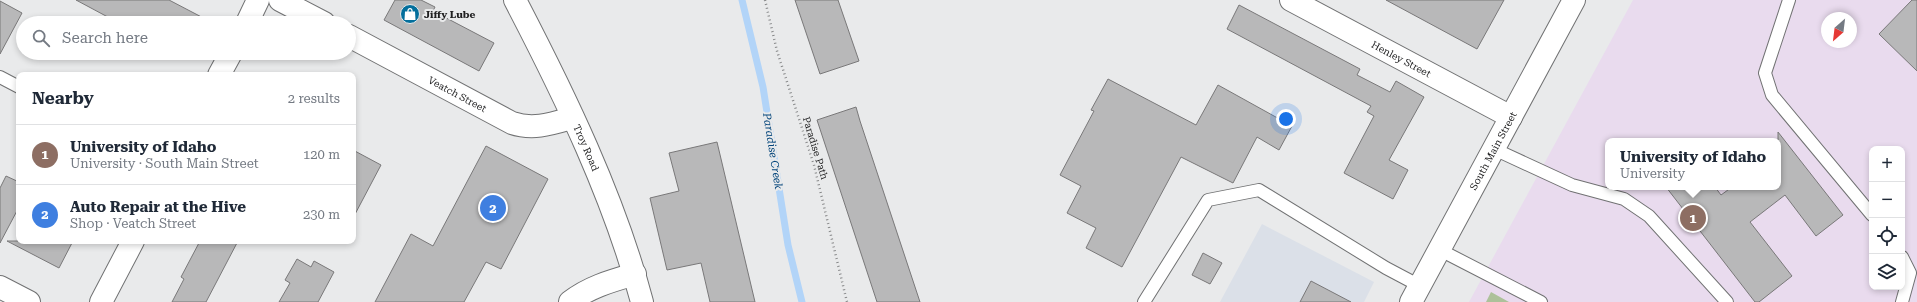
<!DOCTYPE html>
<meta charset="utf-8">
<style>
:root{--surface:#fff;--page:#f6f6f7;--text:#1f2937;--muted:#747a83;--line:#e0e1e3;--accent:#b45309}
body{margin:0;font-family:"Roboto Serif",serif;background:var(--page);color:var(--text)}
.controls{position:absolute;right:12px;bottom:12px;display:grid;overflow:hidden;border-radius:8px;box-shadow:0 2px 6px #0003}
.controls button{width:36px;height:36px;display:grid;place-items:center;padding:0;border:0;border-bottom:1px solid var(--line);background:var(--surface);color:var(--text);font:20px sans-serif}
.compass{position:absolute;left:1821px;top:12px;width:36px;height:36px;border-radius:50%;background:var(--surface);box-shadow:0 2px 6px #0003;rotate:208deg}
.you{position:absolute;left:1286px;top:119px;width:14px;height:14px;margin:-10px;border:3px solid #fff;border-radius:50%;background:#1a73e8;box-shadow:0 0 0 6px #1a73e833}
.badge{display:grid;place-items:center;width:26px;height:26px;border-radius:50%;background:var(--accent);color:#fff;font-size:13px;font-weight:700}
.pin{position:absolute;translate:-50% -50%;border:2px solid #fff;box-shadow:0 1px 4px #0006}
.popup{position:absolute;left:1605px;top:138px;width:176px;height:52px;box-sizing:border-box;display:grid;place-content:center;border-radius:8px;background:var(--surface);filter:drop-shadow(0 1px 3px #0005);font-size:13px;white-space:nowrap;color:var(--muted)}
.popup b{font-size:15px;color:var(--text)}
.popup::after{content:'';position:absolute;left:50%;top:100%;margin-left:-8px;border:8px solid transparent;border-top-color:var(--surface)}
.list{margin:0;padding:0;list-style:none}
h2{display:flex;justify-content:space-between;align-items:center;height:52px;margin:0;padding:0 16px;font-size:17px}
h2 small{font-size:13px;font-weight:400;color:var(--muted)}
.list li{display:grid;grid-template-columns:26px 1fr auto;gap:12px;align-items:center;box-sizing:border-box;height:60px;padding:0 16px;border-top:1px solid var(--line)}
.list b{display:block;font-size:15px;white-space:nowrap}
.list p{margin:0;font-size:13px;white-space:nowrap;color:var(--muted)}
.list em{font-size:13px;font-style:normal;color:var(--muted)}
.icon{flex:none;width:22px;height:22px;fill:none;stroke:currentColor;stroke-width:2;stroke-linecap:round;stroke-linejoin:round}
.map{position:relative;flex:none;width:1917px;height:302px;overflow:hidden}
.search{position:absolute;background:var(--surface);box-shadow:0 2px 6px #0003;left:16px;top:16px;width:340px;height:44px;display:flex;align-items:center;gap:10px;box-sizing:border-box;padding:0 14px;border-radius:22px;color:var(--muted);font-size:15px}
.panel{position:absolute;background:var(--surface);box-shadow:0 2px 6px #0003;left:16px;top:72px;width:340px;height:172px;border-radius:8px}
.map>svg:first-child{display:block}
.built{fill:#dbe0e8}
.education{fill:#e9dbee;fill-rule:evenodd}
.green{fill:#adc19a}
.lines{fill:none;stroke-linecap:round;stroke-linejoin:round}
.stream{stroke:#b2d4f8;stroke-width:7}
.building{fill:#b8b8b9;stroke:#797879}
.lane-casing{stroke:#717273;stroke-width:14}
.street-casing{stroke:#717273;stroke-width:24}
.secondary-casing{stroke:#717273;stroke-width:24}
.highway-casing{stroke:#717273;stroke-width:24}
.path{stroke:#898a8b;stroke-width:2.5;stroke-dasharray:1 3;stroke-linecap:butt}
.lane{stroke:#fff;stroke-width:12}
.street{stroke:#fff;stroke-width:22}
.secondary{stroke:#fff;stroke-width:22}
.highway{stroke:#fff;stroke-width:22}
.labels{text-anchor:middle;stroke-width:4;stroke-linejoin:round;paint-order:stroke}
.poi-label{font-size:10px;font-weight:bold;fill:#1f1f20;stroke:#e9eaeb;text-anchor:start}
.street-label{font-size:10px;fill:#1f1f20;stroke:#e9eaeb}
.water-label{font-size:11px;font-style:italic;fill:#04457b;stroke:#e9eaeb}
</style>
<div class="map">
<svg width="1917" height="302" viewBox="0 0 1917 302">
<rect width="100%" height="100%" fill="#e9eaeb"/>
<path class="built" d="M1262,224l112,58 -10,20h-144z"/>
<path class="education" d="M1633,0h284v302h-448zM1827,18h24v24h-24zM1608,141h170v46h-170zM1872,149h30v138h-30z"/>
<path class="green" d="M1491,292l18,10h-23z"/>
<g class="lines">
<path class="stream" d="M742,0l21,87 25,158 14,57"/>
</g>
<g class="building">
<path d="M76,0h93l44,23h-94z"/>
<path d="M395,0h26l14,7 -2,4 61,32 -15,28 -95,-51z"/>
<path d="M795,0h43l21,61 -39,13z"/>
<path d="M1386,0h118l-27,49z"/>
<path d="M1912,0h5v71l-38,-37z"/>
<path d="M0,1l22,12 -22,41z"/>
<path d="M1239,5l121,64 -3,6 33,17 6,-11 28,16 -35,63 19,10 -15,29 -49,-26 30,-57 -7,-4 4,-6 -144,-77z"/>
<path d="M1108,79l88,46 22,-40 74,41 -13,24 -22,-13 -24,46 -52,-26 -59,110 -36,-19 10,-20 -29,-15 14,-27 -21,-11 34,-64 -3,-1z"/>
<path d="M856,107l4,14 60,181h-43l-60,-182z"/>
<path d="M1778,132l65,83 -27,21 -31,-41 -35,27 42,54 -33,26h-4l-89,-115h49l6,8 11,-8h46z"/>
<path d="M717,142l38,160h-45l-9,-39 -34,7 -17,-72 29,-7 -10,-38z"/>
<path d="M486,146l62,33 -47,90 -15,-7 -22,40h-89l36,-68 22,12z"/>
<path d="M353,150l28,15 -28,53z"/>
<path d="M6,176l13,6v25l-19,36v-55z"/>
<path d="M7,241h66l-14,27z"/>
<path d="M200,241h38l-32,61h-34l12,-23 -3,-2z"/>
<path d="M1203,253l19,10 -12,21 -18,-9z"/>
<path d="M297,259l14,8 3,-6 20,11 -16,30h-39l11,-19 -5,-3z"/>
<path d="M1311,281l40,21h-51z"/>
</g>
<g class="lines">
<g class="lane-casing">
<g id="lane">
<path d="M1789,0l-24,73 7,22 100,120"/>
<path d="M0,77l19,10"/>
<path d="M1494,149l78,36 52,14 25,17 78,86"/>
<path d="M1440,250l101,52"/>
<path d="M1902,257l8,16 -8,29"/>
<path d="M1144,302l64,-102 51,-10 127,78 34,18"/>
</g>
</g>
<g class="street-casing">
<g id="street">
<path d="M280,0l44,23"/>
<path id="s1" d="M1291,0l220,117"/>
<path d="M247,23l11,-23"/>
<path id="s2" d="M349,36l163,87c21,7 39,1 60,-5"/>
<path d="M219,75l12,-22"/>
<path d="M0,287l29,15"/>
<path d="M101,302l32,-61"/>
<path d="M570,302c19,-15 41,-21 65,-28"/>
</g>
</g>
<g class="secondary-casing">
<g id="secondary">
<path id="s3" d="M515,0c50,96 99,197 127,302"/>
</g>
</g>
<g class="highway-casing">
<g id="highway">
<path id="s4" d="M1411,302l163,-302"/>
</g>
</g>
<path class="path" d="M765,0l12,51 37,114 33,137"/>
<use href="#lane" class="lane"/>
<use href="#street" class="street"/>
<use href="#secondary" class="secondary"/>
<use href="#highway" class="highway"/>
</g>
<defs>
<g id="shop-disc" transform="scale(1)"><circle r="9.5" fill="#046f9c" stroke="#e9eaeb"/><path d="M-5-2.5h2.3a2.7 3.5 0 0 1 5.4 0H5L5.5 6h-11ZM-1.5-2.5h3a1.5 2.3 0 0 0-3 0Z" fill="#fff"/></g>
</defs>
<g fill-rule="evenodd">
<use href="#shop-disc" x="410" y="14"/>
</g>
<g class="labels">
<g class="poi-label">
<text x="424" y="18">Jiffy Lube</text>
</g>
<g class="street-label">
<text dy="4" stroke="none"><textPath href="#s1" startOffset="125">Henley Street</textPath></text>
<text dy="4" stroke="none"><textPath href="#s2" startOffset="123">Veatch Street</textPath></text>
<text dy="4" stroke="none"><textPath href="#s3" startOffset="164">Troy Road</textPath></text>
<text transform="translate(816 148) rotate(73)" y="4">Paradise Path</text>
<text dy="4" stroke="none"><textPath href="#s4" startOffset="172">South Main Street</textPath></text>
</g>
<g class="water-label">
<text transform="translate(773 151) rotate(81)" y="4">Paradise Creek</text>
</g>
</g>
</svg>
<div class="controls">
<button>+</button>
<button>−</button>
<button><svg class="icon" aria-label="locate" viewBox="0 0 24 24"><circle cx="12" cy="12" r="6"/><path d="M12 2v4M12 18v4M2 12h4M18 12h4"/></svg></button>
<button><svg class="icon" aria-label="layers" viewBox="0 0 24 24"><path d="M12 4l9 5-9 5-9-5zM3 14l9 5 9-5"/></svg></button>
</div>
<svg class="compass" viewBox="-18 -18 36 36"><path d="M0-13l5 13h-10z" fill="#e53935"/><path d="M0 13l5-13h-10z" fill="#747a83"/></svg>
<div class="you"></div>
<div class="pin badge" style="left:1693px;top:218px;background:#8d6e63">1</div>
<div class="popup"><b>University of Idaho</b>University</div>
<div class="pin badge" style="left:493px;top:208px;background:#3f7fe0">2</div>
<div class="search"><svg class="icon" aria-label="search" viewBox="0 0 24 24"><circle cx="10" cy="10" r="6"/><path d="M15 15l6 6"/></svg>Search here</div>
<section class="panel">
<h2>Nearby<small>2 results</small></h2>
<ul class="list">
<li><span class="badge" style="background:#8d6e63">1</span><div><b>University of Idaho</b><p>University · South Main Street</p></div><em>120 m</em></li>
<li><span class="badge" style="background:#3f7fe0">2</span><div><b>Auto Repair at the Hive</b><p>Shop · Veatch Street</p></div><em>230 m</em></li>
</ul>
</section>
</div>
